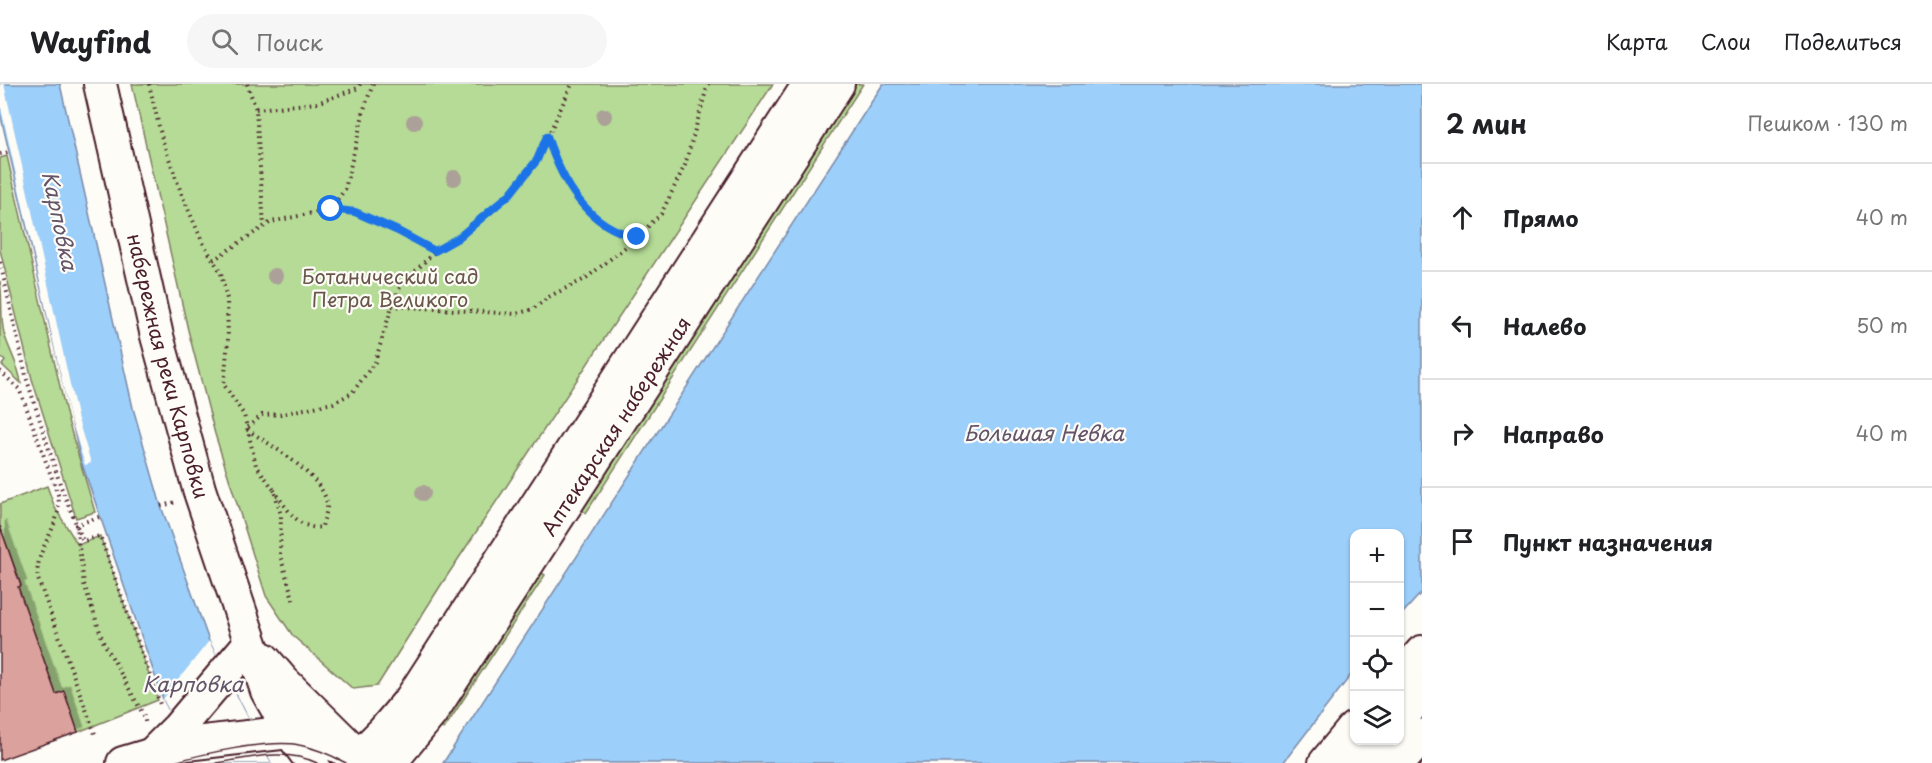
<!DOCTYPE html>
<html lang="ru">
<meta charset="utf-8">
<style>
:root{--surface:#fff;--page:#f6f6f6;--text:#202124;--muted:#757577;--line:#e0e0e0}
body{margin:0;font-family:"Playpen Sans",sans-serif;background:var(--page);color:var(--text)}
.controls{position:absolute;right:18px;bottom:18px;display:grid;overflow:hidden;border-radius:12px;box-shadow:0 2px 4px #0004}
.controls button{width:54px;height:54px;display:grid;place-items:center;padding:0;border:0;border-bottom:2px solid var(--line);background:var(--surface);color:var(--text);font:30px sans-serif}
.stop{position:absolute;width:18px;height:18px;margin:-14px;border:4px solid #1a73e8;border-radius:50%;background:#fff}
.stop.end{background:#1a73e8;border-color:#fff;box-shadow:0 2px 6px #0008}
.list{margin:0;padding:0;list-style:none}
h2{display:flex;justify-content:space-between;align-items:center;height:78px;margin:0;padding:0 24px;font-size:26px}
h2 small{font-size:20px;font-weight:400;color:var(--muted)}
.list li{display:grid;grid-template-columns:39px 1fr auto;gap:18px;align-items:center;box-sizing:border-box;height:108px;padding:0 24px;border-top:2px solid var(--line)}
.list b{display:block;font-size:22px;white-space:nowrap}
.list em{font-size:20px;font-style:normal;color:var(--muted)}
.icon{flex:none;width:33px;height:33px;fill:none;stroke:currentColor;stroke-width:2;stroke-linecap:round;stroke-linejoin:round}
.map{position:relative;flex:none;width:1422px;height:679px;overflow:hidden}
header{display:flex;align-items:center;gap:36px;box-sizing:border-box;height:84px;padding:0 30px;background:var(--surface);border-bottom:2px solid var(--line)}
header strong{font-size:28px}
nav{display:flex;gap:33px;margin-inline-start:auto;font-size:21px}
.search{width:420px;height:54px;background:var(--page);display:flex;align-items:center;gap:15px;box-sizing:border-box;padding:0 21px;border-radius:33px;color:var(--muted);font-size:22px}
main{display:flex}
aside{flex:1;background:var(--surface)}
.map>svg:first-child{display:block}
.green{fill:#b5db96;stroke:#807d60;stroke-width:1.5}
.water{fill:#9ccff9;stroke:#7b89a7;stroke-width:1.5}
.pier{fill:#fdfcf7}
.building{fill:#dba19c;stroke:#4a1f2b;stroke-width:1.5;filter:url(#shadow)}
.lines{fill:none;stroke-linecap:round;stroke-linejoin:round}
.tertiary-casing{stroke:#4a1f2b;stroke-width:36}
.primary-casing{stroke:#4a1f2b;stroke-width:38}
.path{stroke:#4a1f2b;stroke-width:4;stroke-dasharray:1.5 4.5;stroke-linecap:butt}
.tertiary{stroke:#fdfcf7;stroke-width:32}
.primary{stroke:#fdfcf7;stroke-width:33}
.tram{stroke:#4a1f2b;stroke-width:1.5}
.tree{fill:#aca198}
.route{stroke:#1a73e8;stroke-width:8}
.labels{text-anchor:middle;stroke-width:4.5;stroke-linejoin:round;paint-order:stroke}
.park-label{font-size:20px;fill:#6a574b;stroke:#fdfcf7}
.street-label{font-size:20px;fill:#4a1f2b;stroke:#fdfcf7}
.water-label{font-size:21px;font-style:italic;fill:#635469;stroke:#fdfcf7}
</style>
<header>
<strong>Wayfind</strong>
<div class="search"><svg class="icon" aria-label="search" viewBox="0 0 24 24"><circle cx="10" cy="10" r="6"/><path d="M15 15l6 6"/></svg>Поиск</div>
<nav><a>Карта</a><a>Слои</a><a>Поделиться</a></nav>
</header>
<main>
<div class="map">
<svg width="1422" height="679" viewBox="0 0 1422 679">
<defs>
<filter id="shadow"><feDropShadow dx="5.5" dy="-5.5" stdDeviation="0" flood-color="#0004"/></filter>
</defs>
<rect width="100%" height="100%" fill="#fdfcf7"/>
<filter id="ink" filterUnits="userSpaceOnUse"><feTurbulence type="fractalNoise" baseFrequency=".0167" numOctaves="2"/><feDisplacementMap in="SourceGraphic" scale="12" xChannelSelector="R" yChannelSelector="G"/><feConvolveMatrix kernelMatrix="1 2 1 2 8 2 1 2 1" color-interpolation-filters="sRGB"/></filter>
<g filter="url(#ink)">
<g class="green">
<path d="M132,0h641l-332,501 -64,101 -24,3 -60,-53 -27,-40 -51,-162 -27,-104z"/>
<path d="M851,0h12l-277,429 -8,-6z"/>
<path d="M7,72l60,261 28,95 -19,6 -44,-139 -32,-129v-92z"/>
<path d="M0,197c3,17 0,35 4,52 5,18 15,32 17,50l-19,-18 3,-4 -5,-5z"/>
<path d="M47,402l8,22 23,37 22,-9 58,164 -80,32 -14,-41 -8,3 -38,-107 3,-2 -21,-59v-22z"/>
<path d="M537,486l8,5 -101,154 -8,-4z"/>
</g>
<g class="water">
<path d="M0,0h60l73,324 28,98 48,135 62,122h-75l-33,-64 -82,-238 -81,-348z"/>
<path d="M883,0h539v508l-22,24v-82h-46v137l-71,92h-840z"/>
</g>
<g class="pier">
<path d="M0,0h4l73,332 14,47 -6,2 -15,-48 -70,-314z"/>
<path d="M209,557l16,32 46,90h-75l-33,-64z"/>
</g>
<path class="building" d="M0,442l21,60 -3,1 38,107 8,-3 14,41 -78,28z"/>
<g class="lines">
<g class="tertiary-casing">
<g id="tertiary">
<path id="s1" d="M100,0l57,252 42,153 68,202 23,41 23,31"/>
<path d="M264,575l18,21 67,66"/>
<path d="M1400,593l22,-25"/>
<path d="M154,668l24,-24 72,-85"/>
<path d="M123,679l63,-19 104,-12 33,8 36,16 9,7"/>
<path d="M352,679l31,-31 28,-33 398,-615"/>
<path id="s2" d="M390,679l41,-50 407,-629"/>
<path d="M1325,679l29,-35"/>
</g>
</g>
<g class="primary-casing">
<g id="primary">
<path d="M1400,634l22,-26"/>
<path d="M1361,679l19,-23"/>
<path d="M1398,679l24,-27"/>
</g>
</g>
<g class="path">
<path d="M149,0l13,55 20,56 20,46 19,32 6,26 1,40 -4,46 20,30 12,50 18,25 7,25 -1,40 14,47"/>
<path d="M247,0l9,25 8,117"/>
<path d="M373,0l-8,22 -20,83 -14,20 24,3 43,19 37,20"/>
<path d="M256,25l61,-6 41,-15 2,-4"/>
<path d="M548,53c14,45 39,91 89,100l24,-23 24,-49 23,-81"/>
<path d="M0,70l9,-2"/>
<path d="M213,176l58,-38 60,-13"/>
<path d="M0,178l27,118 34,107 22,54 17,-5 61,171"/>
<path d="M392,222l124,8 17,-5 17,-13 35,-17 52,-41"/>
<path d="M0,287l19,18 5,12 34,94c6,30 -25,54 -20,84l57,155"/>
<path d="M274,406c11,17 25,41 48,37 1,-7 6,-16 5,-23 -3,-28 -59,-61 -81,-75l16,-14 19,-1 52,-11 19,-10 23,-31 17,-56 8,-19 35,-36 23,-13 12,-12 24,-17 29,-30 14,-19 35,-76"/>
<path d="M161,422l15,-4"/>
<path d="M99,433l-23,8 8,59 19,57 41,75 2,10"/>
</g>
<use href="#tertiary" class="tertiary"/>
<use href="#primary" class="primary"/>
<g class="tram">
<path d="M171,679c29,-9 99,-24 128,-18 17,3 32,10 47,18"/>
<path d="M216,679c34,-5 69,-15 101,0"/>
</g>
</g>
<g class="tree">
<circle cx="604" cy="32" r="8"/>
<circle cx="414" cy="38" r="8"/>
<circle cx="454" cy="94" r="8"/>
<circle cx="275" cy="192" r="8"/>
<circle cx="423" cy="409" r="8"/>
</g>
</g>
<g class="lines" filter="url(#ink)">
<path class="route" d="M331,125l24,3 43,19 37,20 23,-13 52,-44 27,-34 10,-24c15,46 40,91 90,101"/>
</g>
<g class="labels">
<g class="park-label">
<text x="390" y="200">Ботанический сад<tspan x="390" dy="23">Петра Великого</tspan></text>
</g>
<g class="street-label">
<text dy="7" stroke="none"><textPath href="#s1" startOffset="290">набережная реки Карповки</textPath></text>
<text dy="7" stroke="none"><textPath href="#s2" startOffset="406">Аптекарская набережная</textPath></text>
</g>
<g class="water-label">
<text transform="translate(59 137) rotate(78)" y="7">Карповка</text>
<text x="1044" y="357">Большая Невка</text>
<text x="193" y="608">Карповка</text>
</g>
</g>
</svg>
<div class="controls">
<button>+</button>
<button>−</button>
<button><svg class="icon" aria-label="locate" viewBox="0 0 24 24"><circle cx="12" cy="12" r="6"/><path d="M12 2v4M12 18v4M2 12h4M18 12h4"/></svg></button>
<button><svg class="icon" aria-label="layers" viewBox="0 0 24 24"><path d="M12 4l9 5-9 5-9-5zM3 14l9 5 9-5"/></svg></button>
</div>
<div class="stop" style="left:331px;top:125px"></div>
<div class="stop end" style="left:637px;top:153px"></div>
</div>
<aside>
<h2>2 мин<small>Пешком · 130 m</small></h2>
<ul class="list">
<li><svg class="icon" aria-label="ahead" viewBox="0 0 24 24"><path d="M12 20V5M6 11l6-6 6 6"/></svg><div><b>Прямо</b></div><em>40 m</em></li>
<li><svg class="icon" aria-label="left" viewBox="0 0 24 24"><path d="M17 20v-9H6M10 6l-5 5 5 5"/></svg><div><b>Налево</b></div><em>50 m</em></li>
<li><svg class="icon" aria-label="right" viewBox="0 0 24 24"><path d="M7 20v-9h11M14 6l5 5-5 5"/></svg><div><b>Направо</b></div><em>40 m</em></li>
<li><svg class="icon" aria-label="arrive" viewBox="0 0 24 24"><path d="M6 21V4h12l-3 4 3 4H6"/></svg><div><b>Пункт назначения</b></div></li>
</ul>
</aside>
</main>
